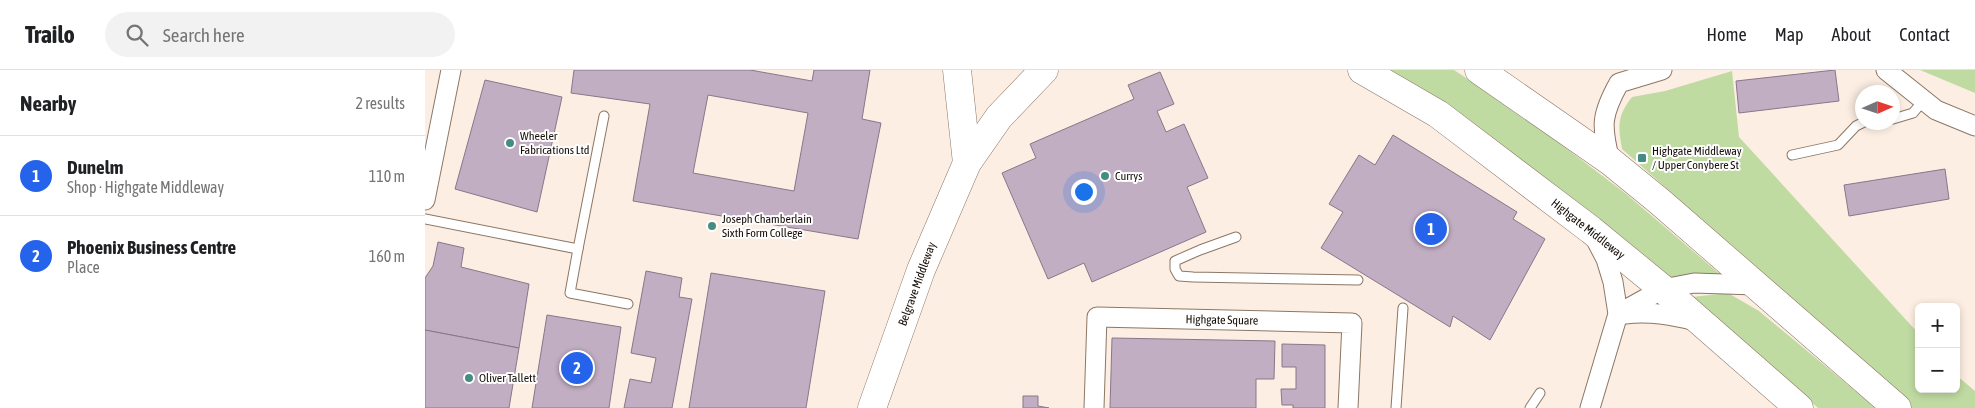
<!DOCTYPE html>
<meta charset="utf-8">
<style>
:root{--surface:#fff;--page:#f2f2f2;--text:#202124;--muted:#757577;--line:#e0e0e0;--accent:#2563eb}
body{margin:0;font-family:"Asap Condensed",sans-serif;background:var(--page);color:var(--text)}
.controls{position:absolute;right:15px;bottom:15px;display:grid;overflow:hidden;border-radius:8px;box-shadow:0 2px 8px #0003}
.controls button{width:45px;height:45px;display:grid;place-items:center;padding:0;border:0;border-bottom:1px solid var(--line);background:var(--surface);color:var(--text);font:25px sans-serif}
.compass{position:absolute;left:1430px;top:15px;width:45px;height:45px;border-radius:50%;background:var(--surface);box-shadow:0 2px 8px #0003;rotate:87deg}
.you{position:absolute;left:658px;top:121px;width:18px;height:18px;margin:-12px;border:4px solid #fff;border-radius:50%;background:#1a73e8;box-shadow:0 0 0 8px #1a73e833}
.badge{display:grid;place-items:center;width:32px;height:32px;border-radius:50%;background:var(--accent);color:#fff;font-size:16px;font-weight:700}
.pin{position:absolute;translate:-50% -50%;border:2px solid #fff;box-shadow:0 1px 5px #0006}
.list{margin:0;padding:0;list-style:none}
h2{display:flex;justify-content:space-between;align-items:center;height:65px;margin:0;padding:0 20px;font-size:21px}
h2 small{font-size:16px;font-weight:400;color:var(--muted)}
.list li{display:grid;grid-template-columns:32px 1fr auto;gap:15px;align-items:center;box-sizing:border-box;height:80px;padding:0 20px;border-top:1px solid var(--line)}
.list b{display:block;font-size:19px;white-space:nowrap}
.list p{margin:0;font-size:16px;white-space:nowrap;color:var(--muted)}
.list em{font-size:16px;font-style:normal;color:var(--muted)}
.icon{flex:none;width:28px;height:28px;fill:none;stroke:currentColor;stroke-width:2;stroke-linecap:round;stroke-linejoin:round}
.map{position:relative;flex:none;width:1550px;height:338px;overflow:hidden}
header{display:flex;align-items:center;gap:30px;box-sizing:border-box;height:70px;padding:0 25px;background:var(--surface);border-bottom:1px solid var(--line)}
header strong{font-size:24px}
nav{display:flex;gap:28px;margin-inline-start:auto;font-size:18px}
.search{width:350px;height:45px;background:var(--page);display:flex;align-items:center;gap:12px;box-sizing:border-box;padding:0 18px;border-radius:28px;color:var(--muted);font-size:19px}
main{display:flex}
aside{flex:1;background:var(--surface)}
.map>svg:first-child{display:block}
.green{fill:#c0dba2}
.building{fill:#c2aec3;stroke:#89768a;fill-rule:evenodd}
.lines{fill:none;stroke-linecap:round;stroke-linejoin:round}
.lane-casing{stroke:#8c7766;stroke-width:11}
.street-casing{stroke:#8c7766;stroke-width:21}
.highway-casing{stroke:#8c7766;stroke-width:29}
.lane{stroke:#fff;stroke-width:9}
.street{stroke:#fff;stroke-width:19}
.highway{stroke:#fff;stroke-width:28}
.poi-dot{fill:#478c82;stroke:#fefefe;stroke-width:2}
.labels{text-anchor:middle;stroke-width:4;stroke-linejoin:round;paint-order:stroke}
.poi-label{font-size:12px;fill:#160e08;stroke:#fefefe;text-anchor:start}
.street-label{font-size:12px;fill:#160e08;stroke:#fefefe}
</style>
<header>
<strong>Trailo</strong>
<div class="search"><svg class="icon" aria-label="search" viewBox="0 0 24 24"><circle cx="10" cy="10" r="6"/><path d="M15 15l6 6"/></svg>Search here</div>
<nav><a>Home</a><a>Map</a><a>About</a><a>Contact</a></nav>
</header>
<main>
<aside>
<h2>Nearby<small>2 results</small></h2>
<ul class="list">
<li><span class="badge">1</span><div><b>Dunelm</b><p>Shop · Highgate Middleway</p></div><em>110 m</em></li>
<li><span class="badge">2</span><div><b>Phoenix Business Centre</b><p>Place</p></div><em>160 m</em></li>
</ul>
</aside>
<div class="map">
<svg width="1550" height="338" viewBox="0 0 1550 338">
<rect width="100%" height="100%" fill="#fceee2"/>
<g class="green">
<path d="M958,0h71l67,44 104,79 96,82 -53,2z"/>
<path d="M1495,0h55v23z"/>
<path d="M1307,1l7,66 180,197v55h37v-14l19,16v17h-65l-167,-152 -121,-107c-4,-23 -5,-33 10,-52l33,-6z"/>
<path d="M1303,223l31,18 117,97h-58l-126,-111z"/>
</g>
<g class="building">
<path d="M149,0h176l62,11 2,-11h56l-8,49 19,4 -23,116 -225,-38 17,-97 -79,-11zM283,25l100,18 -14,78 -101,-18z"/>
<path d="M1410,0l4,31 -100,12 -3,-32z"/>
<path d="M735,2l14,32 -17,7 9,21 18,-8 24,54 -21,9 19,45 -114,50 -8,-19 -36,16 -46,-106 34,-15 -6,-14 104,-45 -6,-14z"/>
<path d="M60,10l77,17 -25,115 -82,-23z"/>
<path d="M968,65l124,77 -4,7 32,20 -55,101 -37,-24 -3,11 -129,-79 22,-36 -14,-8 30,-49 16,10z"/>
<path d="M1520,99l4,30 -100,17 -5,-31z"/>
<path d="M13,172l26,6 -3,19 68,17 -10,64 -94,-18v-52l8,-12z"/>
<path d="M221,201l36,7 -3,19 13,2 -20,109h-48l6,-29 21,4 5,-25 -25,-5z"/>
<path d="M286,203l114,18 -19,117h-117z"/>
<path d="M122,245l74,12 -12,81h-77z"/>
<path d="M0,260l94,18 -10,60h-84z"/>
<path d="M687,268l163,3 -1,38h-18v29h-146z"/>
<path d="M857,274l43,1v63h-32v-3h-11l-1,-16h15v-22h-14z"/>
<path d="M598,326h15v10l11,2h-26z"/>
</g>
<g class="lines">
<g class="lane-casing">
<g id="lane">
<path d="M1468,49l20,-6 10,-12"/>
<path d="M1367,85l46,-10 18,-19 8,-4"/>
<path d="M0,149l153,30 26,-133"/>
<path d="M811,167l-36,13 -25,11v8l4,7 14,1 165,3"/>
<path d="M153,179l-8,44 58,11"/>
<path d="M971,338l7,-100"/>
<path d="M1105,338l10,-15"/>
</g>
</g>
<g class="street-casing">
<g id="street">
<path d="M1461,0l50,40 39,16"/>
<path d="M1185,91c-9,-35 -9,-46 9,-78l43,-13"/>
<path d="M0,130l26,-130"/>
<path d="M1193,244l45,-25 31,-6 62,2"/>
<path d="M1200,244c25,-3 46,1 71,7"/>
<path d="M669,338l3,-91 255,6 -4,85"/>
<path d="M1165,338l28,-94 -5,-32 -7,-23 -11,-21"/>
</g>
</g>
<g class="highway-casing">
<g id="highway">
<path d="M532,0l10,93"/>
<path d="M937,0l76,44 153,116 72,59 136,119"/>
<path d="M1054,0l131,91 49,40 238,207"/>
<path d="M447,338l49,-138 46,-107 32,-46 45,-47"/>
</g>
</g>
<use href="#lane" class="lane"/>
<use href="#street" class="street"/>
<use href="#highway" class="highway"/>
</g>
<g class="poi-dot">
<circle cx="85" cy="73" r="5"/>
<rect x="1212" y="83" width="10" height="10" rx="2.5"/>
<circle cx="680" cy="106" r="5"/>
<circle cx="287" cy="156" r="5"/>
<circle cx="44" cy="308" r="5"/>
</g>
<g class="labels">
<g class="poi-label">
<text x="95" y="70">Wheeler<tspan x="95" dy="14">Fabrications Ltd</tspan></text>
<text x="1227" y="85">Highgate Middleway<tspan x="1227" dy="14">/ Upper Conybere St</tspan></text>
<text x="690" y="110">Currys</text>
<text x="297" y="153">Joseph Chamberlain<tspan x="297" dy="14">Sixth Form College</tspan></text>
<text x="54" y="312">Oliver Tallett</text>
</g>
<g class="street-label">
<text transform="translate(1163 159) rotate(38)" y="4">Highgate Middleway</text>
<text transform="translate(492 214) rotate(-70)" y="4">Belgrave Middleway</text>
<text transform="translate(797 250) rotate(1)" y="4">Highgate Square</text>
</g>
</g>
</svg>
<div class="controls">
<button>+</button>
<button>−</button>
</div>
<svg class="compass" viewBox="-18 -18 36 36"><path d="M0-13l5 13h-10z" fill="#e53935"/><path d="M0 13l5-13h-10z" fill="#757577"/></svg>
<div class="you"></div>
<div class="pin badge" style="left:1006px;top:159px">1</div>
<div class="pin badge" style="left:152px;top:298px">2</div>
</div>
</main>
